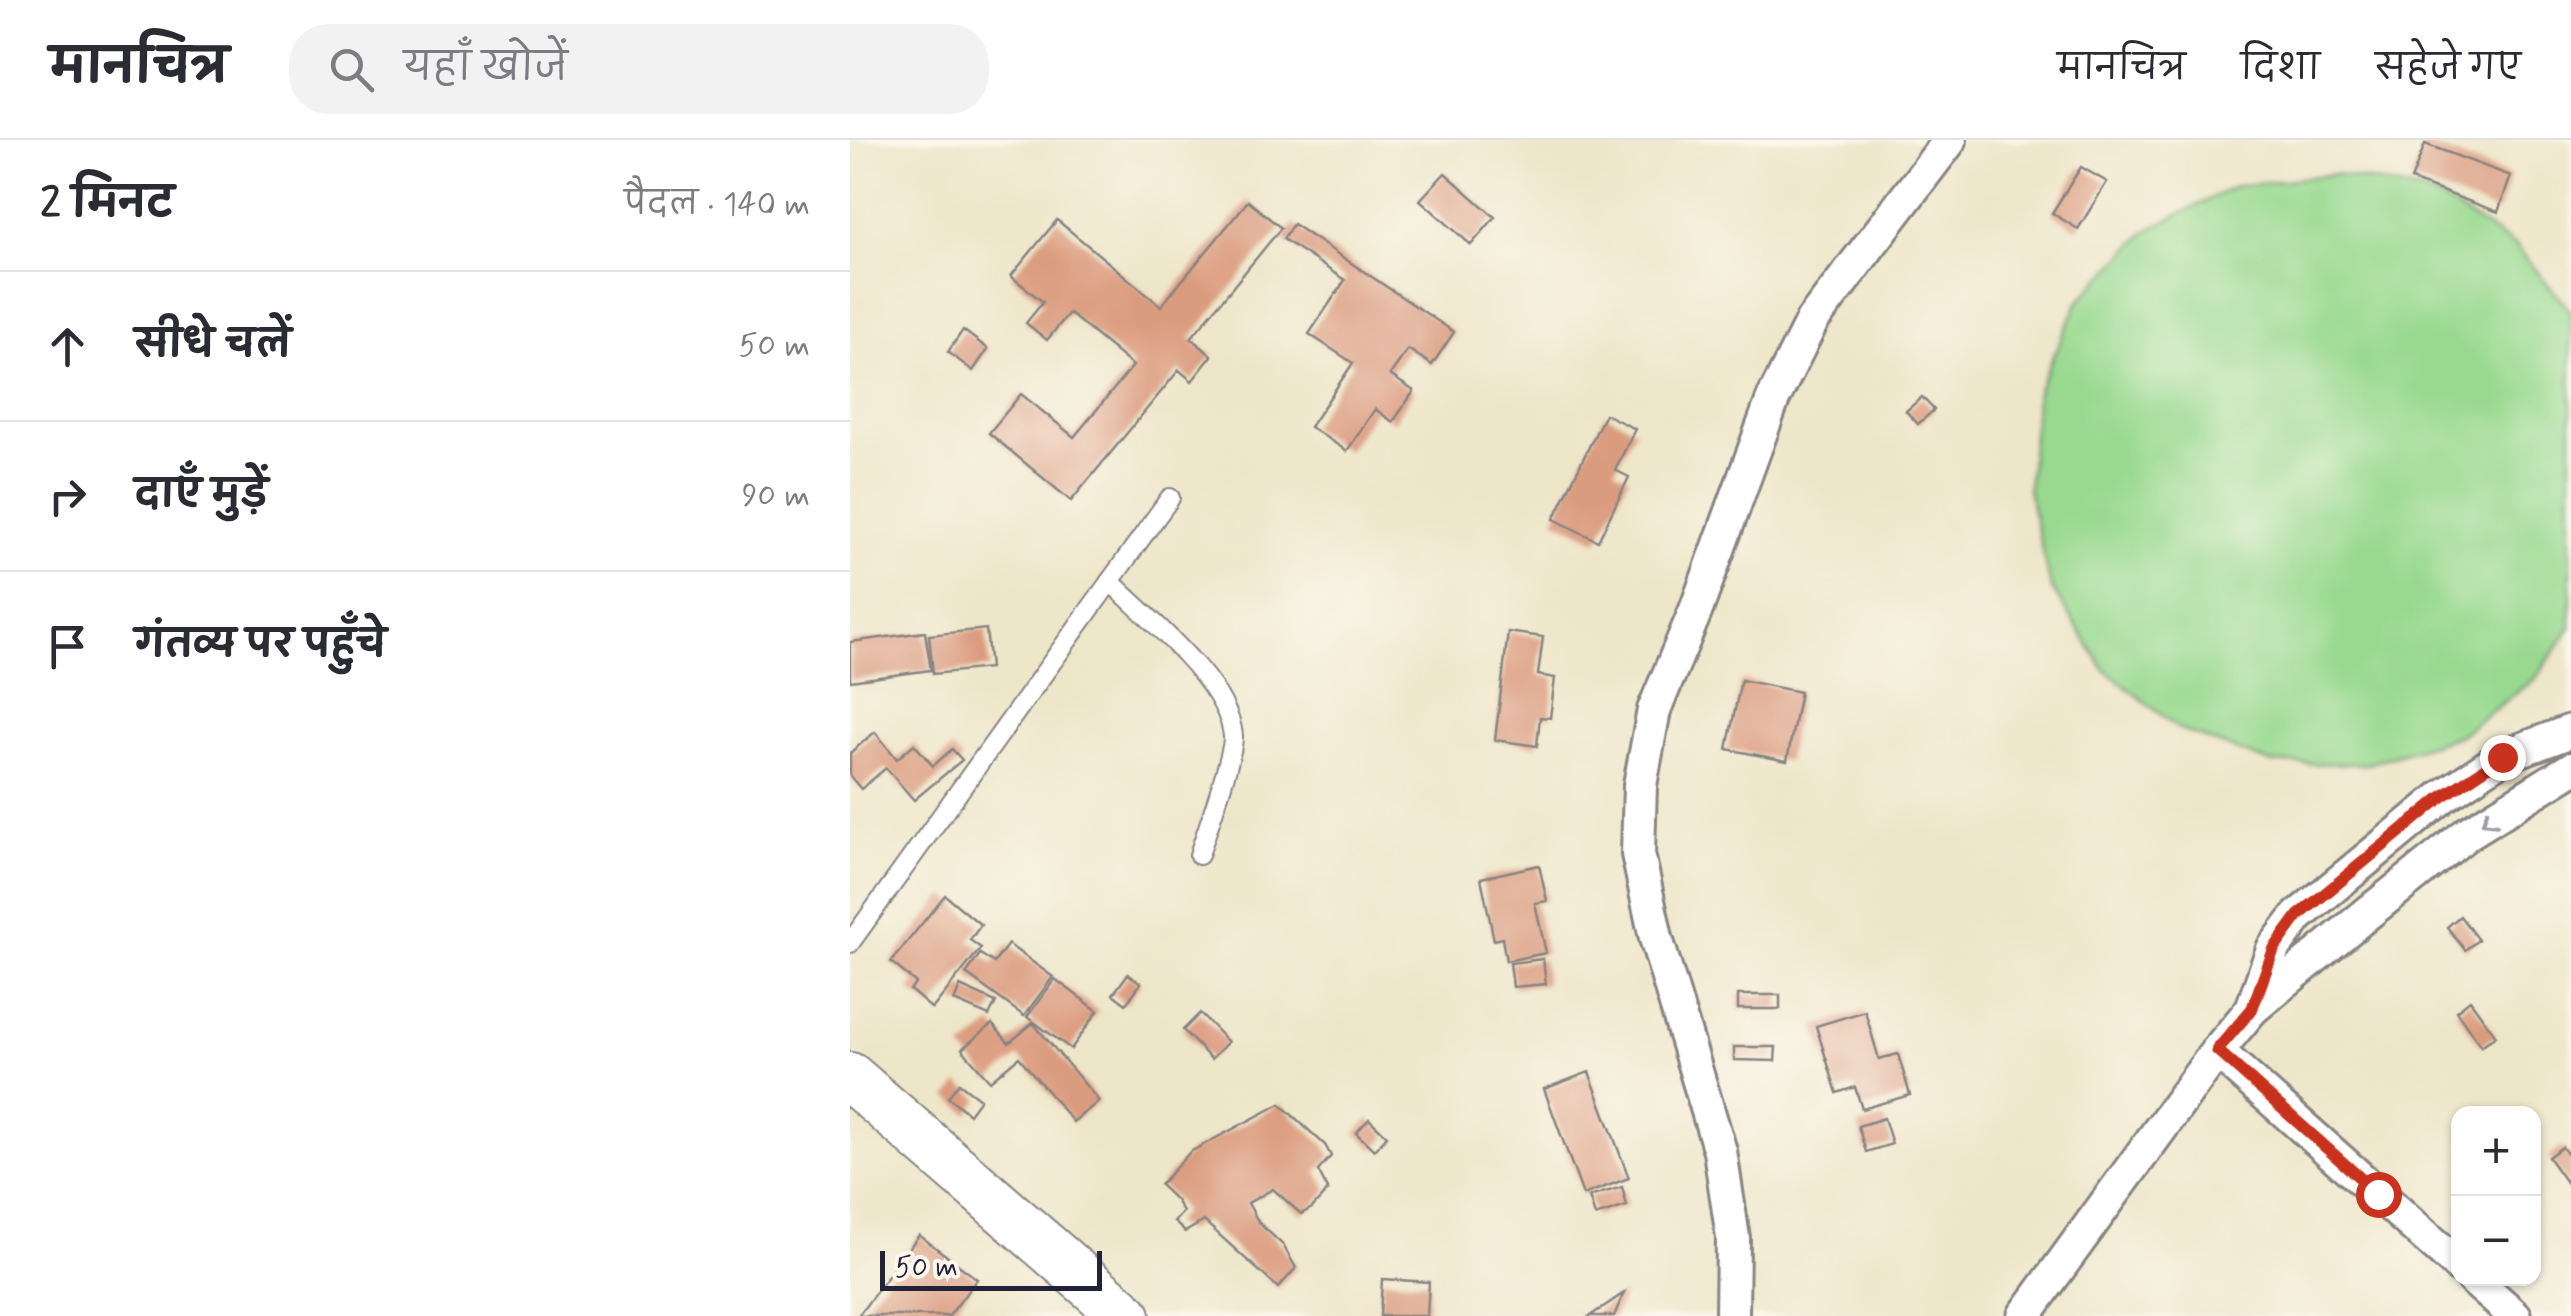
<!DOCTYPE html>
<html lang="hi">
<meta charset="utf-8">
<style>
:root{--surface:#fff;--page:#f2f2f3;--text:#2b2b33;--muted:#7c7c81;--line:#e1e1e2}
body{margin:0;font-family:Mynerve,"Playpen Sans Deva",sans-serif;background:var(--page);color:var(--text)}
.controls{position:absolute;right:30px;bottom:30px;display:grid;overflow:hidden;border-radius:20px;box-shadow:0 2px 8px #0004}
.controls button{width:90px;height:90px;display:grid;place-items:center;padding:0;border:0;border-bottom:2px solid var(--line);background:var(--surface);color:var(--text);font:50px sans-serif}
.scale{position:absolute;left:30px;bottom:25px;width:222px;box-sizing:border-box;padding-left:10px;border:5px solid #22223b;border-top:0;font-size:28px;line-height:35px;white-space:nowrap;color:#22223b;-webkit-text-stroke:8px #fbf7ec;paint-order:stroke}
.stop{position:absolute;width:30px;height:30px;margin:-22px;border:8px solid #c8321e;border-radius:50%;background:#fff}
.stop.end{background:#c8321e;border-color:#fff;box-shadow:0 2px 10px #0008}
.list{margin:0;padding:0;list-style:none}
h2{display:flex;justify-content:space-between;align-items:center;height:130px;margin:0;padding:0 40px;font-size:42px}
h2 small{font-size:32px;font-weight:400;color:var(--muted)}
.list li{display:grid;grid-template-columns:65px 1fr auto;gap:30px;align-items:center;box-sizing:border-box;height:150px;padding:0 40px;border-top:2px solid var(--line)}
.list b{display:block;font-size:38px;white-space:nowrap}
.list em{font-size:32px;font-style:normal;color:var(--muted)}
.icon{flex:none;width:55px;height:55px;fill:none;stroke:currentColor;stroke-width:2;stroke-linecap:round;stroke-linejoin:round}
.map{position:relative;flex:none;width:1721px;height:1176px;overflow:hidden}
header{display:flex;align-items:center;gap:60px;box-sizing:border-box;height:140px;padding:0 50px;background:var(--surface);border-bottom:2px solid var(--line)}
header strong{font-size:48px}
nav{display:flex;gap:55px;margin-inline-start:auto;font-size:35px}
.search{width:700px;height:90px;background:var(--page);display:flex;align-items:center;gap:25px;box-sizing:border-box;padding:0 35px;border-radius:40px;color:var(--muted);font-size:38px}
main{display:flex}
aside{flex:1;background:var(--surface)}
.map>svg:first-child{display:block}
.green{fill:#98d98f;stroke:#5d7e65;stroke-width:2.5}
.building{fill:#db9b7f}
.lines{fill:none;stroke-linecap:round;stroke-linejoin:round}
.lane-casing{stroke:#888482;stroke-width:22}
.street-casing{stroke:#888482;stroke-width:38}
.secondary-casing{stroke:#888482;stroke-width:52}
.lane{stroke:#fff;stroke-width:18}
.street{stroke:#fff;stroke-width:32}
.secondary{stroke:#fff;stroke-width:48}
.oneway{stroke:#9c9ca7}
.route{stroke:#c8321e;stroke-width:12}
</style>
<header>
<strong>मानचित्र</strong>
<div class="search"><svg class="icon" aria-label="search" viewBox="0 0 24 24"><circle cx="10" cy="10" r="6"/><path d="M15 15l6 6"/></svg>यहाँ खोजें</div>
<nav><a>मानचित्र</a><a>दिशा</a><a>सहेजे गए</a></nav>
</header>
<main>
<aside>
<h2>2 मिनट<small>पैदल · 140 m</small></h2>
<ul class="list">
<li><svg class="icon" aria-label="ahead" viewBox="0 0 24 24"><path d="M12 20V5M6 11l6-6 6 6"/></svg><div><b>सीधे चलें</b></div><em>50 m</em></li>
<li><svg class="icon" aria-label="right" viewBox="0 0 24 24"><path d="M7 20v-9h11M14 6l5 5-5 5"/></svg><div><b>दाएँ मुड़ें</b></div><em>90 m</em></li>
<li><svg class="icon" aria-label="arrive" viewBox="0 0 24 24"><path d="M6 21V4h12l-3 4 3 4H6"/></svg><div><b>गंतव्य पर पहुँचे</b></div></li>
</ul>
</aside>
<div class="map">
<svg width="1721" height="1176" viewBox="0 0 1721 1176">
<rect width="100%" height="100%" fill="#fbf7ec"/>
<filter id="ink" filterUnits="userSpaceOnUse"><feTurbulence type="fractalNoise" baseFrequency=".01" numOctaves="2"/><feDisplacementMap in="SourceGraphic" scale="20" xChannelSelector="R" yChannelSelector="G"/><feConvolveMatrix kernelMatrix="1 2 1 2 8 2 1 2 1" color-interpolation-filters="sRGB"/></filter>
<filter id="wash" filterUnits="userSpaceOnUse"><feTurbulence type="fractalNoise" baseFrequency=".0048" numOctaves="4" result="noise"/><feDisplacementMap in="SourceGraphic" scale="40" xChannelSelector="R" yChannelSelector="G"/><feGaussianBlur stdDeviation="2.25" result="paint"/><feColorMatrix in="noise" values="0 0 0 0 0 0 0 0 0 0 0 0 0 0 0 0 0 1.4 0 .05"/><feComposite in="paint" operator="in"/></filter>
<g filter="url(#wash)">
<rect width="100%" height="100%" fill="#eee6c9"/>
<path class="green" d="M1485,34l97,20 84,52 55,66v316l-36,51 -77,57 -91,28 -96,-1 -91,-33 -75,-60 -54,-83 -23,-97 9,-99 42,-90 69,-71 88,-44z"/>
<g id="blocks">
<g class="building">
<path d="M1575,4l86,32 -13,36 -87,-32z"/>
<path d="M1231,27l26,15 -29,47 -26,-16z"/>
<path d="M595,33l50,44 -24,28 -51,-45z"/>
<path d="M398,61l33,27 -90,110 21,18 -20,25 -13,-11 -108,131 -82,-68 32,-39 53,43 59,-71 -64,-53 -22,27 -21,-17 17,-21 -32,-26 46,-56 104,86z"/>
<path d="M443,84l161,108 -22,33 -24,-16 -18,26 24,16 -21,31 -18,-13 -28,42 -37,-24 43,-64 -44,-29 36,-54 -62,-41z"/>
<path d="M113,190l25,19 -15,22 -25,-19z"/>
<path d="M1072,257l12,13 -16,14 -12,-13z"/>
<path d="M755,274l30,15 -20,41 14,7 -31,64 -44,-22z"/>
<path d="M136,489l4,39 -57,6 -4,-39z"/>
<path d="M75,492l6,38 -81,11v-39z"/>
<path d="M658,492l35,5 -5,38 17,3 -5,40 -10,-1 -3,29 -42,-6z"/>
<path d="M891,540l59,12 -13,69 -60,-12z"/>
<path d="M25,592l22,27 17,-15 19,22 19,-17 10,11 -48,40 -28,-32 -25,21 -11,-13v-23z"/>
<path d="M689,725l8,36 -12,2 11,50 -40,8 -4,-23 -8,2 -13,-62z"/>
<path d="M95,755l36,30 -11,15 11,8 -49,61 -22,-19 6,-7 -25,-21z"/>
<path d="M1610,776l18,24 -13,10 -18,-23z"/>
<path d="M158,804l45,33 -29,39 -58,-42 14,-20 14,9z"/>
<path d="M693,819l3,25 -33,3 -3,-24z"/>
<path d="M278,834l13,9 -15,21 -13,-10z"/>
<path d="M205,839l43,32 -27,38 -44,-32z"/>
<path d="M110,846l36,16 -7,14 -35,-15z"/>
<rect x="888" y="855" width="42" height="14"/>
<path d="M1620,860l26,36 -15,10 -25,-35z"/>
<path d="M1015,871l14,48 19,-5 12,41 -48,14 -7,-22 -18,6 -21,-67z"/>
<path d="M350,873l28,29 -17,17 -28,-29z"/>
<path d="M183,883l66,78 -26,21 -54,-65 -29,24 -28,-32 30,-25 17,19z"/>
<path d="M884,907h42l-1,14 -41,-1z"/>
<path d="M739,932l40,106 -46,17 -39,-106z"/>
<path d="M109,943l21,16 -11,15 -21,-17z"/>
<path d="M430,964l45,41 6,11 -13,15 10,19 -16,18 -11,6 -28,-25 -25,14 11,20 24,22 13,23 -18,20 -74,-67 -19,11 -11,-10 9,-10 -7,-12 -16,-15 30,-33z"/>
<path d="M1034,978l8,26 -26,8 -8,-26z"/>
<path d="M519,979l18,17 -13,14 -18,-17z"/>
<path d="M1712,1007l9,12v30l-23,-32z"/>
<path d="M772,1047l5,19 -32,10 -6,-19z"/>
<path d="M69,1095l58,44 -28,37h-91z"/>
<path d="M532,1139l47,3 -2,34h-47z"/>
<path d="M774,1153l-10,23h-24z"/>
</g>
</g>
</g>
<g filter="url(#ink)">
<use href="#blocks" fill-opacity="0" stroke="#888482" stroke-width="2.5"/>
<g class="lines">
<g class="lane-casing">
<g id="lane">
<path d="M260,441c37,37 118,101 123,155 1,19 -27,96 -34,119"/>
<path d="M0,803l320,-445"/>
</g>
</g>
<g class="street-casing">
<g id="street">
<path d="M1402,869l21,-60 25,-33 144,-119 60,-40 69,-26"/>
<path d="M1367,911l242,215"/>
<path d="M1622,1138l43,38"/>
<path d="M882,1176l1,-78 -13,-87 -64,-213 -18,-84 2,-69 14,-75 42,-100 77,-211 39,-78 138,-181"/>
<path d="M1174,1176l193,-265 35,-42 117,-97 99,-79 103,-64"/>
</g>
</g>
<g class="secondary-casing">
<path id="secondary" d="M0,937l276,239"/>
</g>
<use href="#lane" class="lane"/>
<use href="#street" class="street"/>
<use href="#secondary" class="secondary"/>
</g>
<defs><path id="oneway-chevron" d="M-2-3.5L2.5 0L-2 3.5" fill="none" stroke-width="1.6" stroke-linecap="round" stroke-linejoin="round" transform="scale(2.5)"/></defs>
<use class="oneway" href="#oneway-chevron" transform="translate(1638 680) rotate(148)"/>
</g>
<g class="lines" filter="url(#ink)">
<path class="route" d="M1528,1054l-161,-144 35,-41 22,-60 24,-33 144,-119 60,-40"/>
</g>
</svg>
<div class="controls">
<button>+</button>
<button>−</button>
</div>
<div class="scale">50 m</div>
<div class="stop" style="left:1528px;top:1054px"></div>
<div class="stop end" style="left:1652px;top:617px"></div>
</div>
</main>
